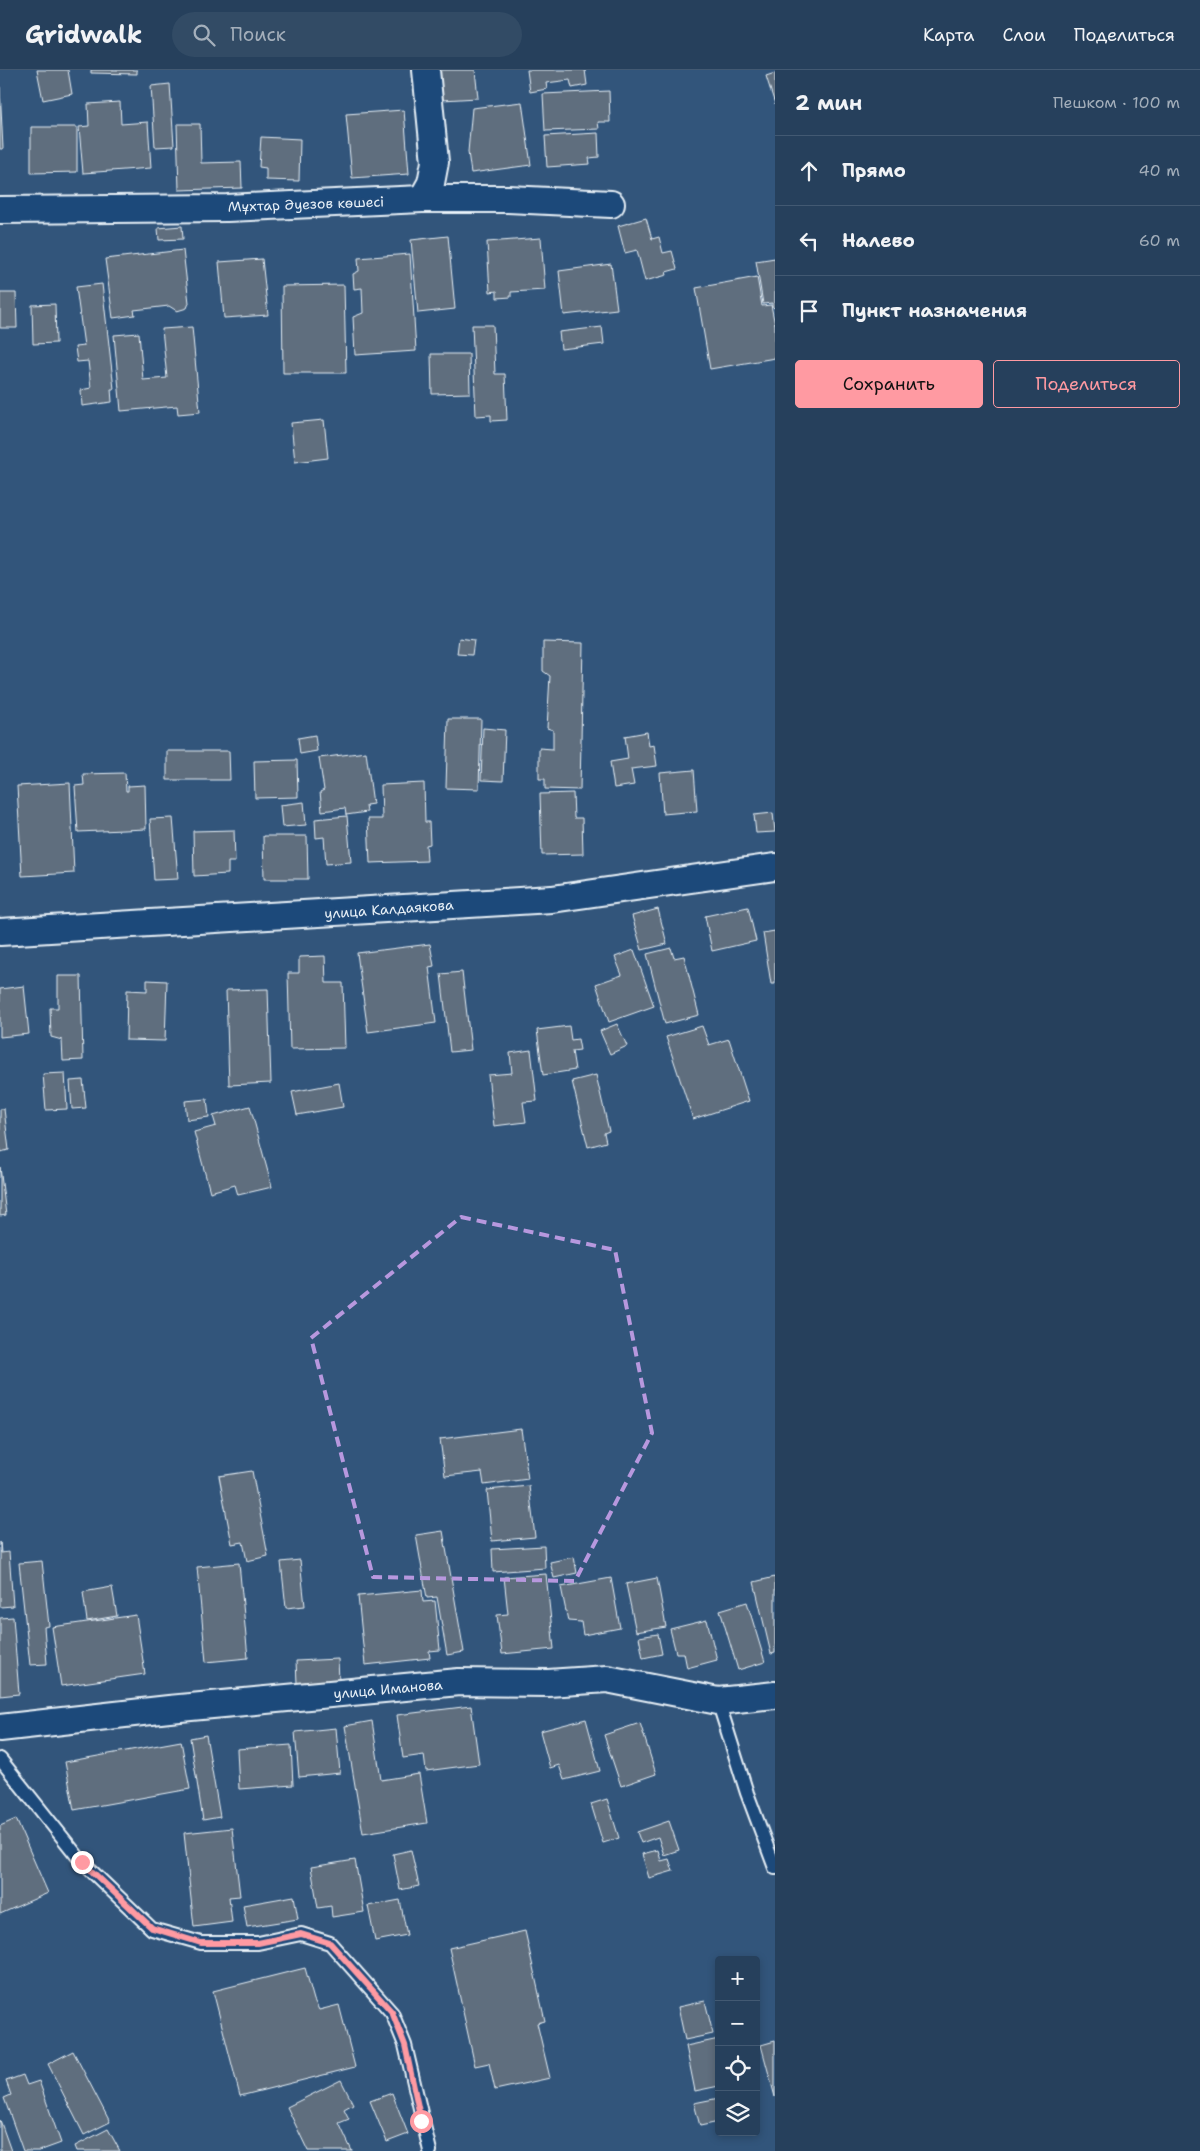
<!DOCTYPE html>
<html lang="ru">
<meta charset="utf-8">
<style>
:root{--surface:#26405c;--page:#324b65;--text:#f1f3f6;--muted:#a4afbb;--line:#425972;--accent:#ff9aa2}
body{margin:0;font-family:"Shantell Sans",sans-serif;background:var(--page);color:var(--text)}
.controls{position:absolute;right:15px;bottom:15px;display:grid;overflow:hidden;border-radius:5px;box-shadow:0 2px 8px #0003}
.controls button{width:45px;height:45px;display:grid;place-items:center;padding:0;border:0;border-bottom:1px solid var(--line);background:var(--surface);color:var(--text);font:25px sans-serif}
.stop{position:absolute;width:15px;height:15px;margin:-11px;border:4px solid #ff9aa2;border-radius:50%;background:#fff}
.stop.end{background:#ff9aa2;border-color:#fff;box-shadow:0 1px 5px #0008}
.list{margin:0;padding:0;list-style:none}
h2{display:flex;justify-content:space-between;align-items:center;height:65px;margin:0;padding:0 20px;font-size:21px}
h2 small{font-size:16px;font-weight:400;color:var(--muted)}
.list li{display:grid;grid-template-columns:32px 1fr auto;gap:15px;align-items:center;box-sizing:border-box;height:70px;padding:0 20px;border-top:1px solid var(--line)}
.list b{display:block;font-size:19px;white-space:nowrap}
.list em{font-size:16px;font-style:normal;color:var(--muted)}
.actions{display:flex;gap:10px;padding:15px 20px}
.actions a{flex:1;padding:11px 0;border:1px solid var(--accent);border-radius:5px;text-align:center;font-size:18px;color:var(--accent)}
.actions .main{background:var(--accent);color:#111}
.icon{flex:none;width:28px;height:28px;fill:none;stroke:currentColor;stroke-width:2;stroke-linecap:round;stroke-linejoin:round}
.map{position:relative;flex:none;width:775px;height:2081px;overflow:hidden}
header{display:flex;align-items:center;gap:30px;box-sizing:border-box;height:70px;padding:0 25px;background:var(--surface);border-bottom:1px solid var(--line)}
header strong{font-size:24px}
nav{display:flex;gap:28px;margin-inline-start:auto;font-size:18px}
.search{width:350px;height:45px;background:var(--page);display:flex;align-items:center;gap:12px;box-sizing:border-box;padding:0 18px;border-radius:28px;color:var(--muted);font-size:19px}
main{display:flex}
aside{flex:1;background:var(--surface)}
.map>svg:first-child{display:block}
.building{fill:#5e6e7e;stroke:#e8f1f8}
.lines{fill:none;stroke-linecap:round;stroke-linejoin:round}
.lane-casing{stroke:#e8f1f8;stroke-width:16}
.street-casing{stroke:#e8f1f8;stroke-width:30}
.lane{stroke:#1f4a7a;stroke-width:12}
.street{stroke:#1f4a7a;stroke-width:26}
.route{stroke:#ff9aa2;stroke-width:6}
.marked{fill:none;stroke:#b798de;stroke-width:4;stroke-dasharray:10 6;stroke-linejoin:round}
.labels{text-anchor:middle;stroke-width:4.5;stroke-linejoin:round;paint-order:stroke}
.street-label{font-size:14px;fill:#e8f1f8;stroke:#1f4a7a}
</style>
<header>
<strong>Gridwalk</strong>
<div class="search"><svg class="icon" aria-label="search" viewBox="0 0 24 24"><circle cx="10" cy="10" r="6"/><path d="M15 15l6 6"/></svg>Поиск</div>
<nav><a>Карта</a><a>Слои</a><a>Поделиться</a></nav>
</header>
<main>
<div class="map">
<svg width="775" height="2081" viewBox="0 0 775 2081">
<rect width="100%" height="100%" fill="#32557b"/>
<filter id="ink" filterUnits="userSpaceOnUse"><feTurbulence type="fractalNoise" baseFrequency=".02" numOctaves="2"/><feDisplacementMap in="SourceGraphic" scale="10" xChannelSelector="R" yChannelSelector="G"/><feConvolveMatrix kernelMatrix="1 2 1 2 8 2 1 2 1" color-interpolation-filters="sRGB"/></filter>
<g filter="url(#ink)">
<g class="building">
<path d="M37,0h31l4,24 -29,6z"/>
<path d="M91,0h46v4l-46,-1z"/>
<path d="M440,0h35l3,28 -36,2z"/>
<path d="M527,0h58l2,15 -15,3 -2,-8 -24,3 1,6 -17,3z"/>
<path d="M775,3v31l-9,-28z"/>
<path d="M170,14l4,62 -19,1 -4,-61z"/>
<path d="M0,17l3,62h-3z"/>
<path d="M609,21l1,31h-12l1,7 -54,2 -2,-37z"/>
<path d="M120,32l1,22 27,-2 3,46 -68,5 -4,-46 10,-1 -1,-22z"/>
<path d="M522,32l9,63 -60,8 -3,-21 4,-44z"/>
<path d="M404,40l5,64 -57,4 -6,-64z"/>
<path d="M177,54h23l1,39 40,-1 1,26 -63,2z"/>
<path d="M31,57h46v45l-46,1z"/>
<path d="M598,63l1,24 -10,1 1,6 -43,3 -2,-31z"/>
<path d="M261,67l39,2 -1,42 -33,-1v-12l-7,-1z"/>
<path d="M646,148l6,21 7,-2 4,16 9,-2 5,18 -11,3 1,3 -22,6 -8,-31 -12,3 -7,-27z"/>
<path d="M182,156l1,13 -24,1 -1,-12z"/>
<path d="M448,166l7,73 -37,4 -7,-73z"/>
<path d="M541,168l4,52 -34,2v5l-14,1v-7l-7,1 -3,-50z"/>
<path d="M183,180l6,53 -2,5 -10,3 -8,-5 -35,4 1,5 -22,3 -8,-59z"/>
<path d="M410,184l6,97 -61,4 -2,-38 10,-4 -1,-25 -8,1 -1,-15 6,-3 -1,-13z"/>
<path d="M775,188v50l-3,-1v-4l-9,1 -7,-43z"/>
<path d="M262,189l6,56 -44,3 -5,-56z"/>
<path d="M611,194l6,45 -53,6 -5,-44z"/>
<path d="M757,207l5,29 9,-1 4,20v33l-65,11 -14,-81z"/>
<path d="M102,214l12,105h-3l1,13 -30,4 -1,-16 10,-2 -3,-27 -11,1 -2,-15 9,-1 -8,-59z"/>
<path d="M344,215l2,88h-63l-1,-87z"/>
<path d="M0,223h16l1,35h-17z"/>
<path d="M55,234l1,39 -23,1 -1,-39z"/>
<path d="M472,255h21l2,49h10l2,46 -16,1v-6l-15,1z"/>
<path d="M192,257l8,85 -22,2 -1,-8 -56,5 -7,-76 25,-2 4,47 24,-2 -5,-49z"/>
<path d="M602,257l2,17 -43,5 -2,-17z"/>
<path d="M431,284h38l1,39 -38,1z"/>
<path d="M324,350l4,38 -33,4 -4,-39z"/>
<path d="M459,568l15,2 -2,15 -15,-1z"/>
<path d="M543,572l40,1 -3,147 -35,-1v-10h-6v-31l14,1v-19l-6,-2 3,-52 -7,-5z"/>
<path d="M448,649h33l-2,70 -33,-1z"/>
<path d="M483,658l22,2 -2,51 -22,-1z"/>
<path d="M647,662l2,14 5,-1 3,21 -26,3 3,16 -20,3 -4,-26 18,-3 -3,-23z"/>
<path d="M315,665l2,16 -17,3 -2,-16z"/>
<path d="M167,681h62l1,29h-63z"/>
<path d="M366,682l7,52 -7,1 1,7 -21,3 -1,-7 -23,3 -2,-19 4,-2 -5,-32z"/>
<path d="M297,690l1,37 -43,1 -1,-37z"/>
<path d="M694,700l3,41 -34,3 -3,-41z"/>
<path d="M125,703l1,18h2v-5l17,-1 1,44 -68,3 -3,-46 9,-1 -1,-11z"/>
<path d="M70,713l4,90 -52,3 -5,-90z"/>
<path d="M424,713l1,39h4l1,22 -4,1 1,16 -57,2 -2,-44h14l-1,-34z"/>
<path d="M573,723l1,25h8l1,36 -41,1 -2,-61z"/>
<path d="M304,732l2,23 -24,2 -2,-22z"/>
<path d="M773,743l2,19 -19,1 -2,-18z"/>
<path d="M347,746l4,46 -25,2 -2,-27 -8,1 -1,-19z"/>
<path d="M173,748l5,61 -24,1 -4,-61z"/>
<path d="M234,760l1,32h-7v12l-34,2 -1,-45z"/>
<path d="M263,766h44l1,43h-44z"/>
<path d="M748,837l8,34 -44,10 -7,-35z"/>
<path d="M658,839l9,35 -25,6 -10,-34z"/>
<path d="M775,861v53h-4l-8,-51z"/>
<path d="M430,874l4,22 -5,1 7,56 -68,9 -11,-79z"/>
<path d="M671,878l3,10 10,-2 15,59 -34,9 -18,-70z"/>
<path d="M634,880l20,56 -45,16 -13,-38 26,-9 -7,-18z"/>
<path d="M325,886l1,27h17l2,65 -55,1 -2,-76h11v-16z"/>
<path d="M462,902l9,78 -21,2 -9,-78z"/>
<path d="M58,906h23l2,84 -20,1 -1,-21 -11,-3 -1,-29h8z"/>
<path d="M147,910l20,1 -2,60 -39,-1 1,-50 20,1z"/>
<path d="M24,916l5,48 -29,3v-48z"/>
<path d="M268,919l3,94 -42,2 -3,-95z"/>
<path d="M617,954l10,22 -17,8 -10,-23z"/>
<path d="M569,956l2,14 7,-1 2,11 -8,1 3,19 -32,5 -6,-45z"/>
<path d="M702,956l7,19 20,-6 20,62 -56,18 -27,-82z"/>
<path d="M531,980l6,51 -14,1 3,20 -32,4 -6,-51 24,-2 -2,-20z"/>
<path d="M65,1003l2,36 -21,1 -3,-36z"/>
<path d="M596,1005l13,56 -5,2 2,9 -18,5 -16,-66z"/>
<path d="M83,1010l3,28 -14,1 -2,-28z"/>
<path d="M339,1013l4,24 -46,8 -5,-23z"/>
<path d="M207,1029l2,18 -22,3 -2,-19z"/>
<path d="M250,1036l22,81 -34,8 -3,-10 -25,7 -16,-60 22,-6 -3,-10z"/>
<path d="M0,1039h4l5,41 -9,2z"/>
<path d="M0,1097l6,48 -6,1z"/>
<path d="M521,1359l7,50 -44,6 -2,-13 -37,4 -5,-37z"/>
<path d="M252,1401l16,85 -21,5 -4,-19 -11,2 -13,-68z"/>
<path d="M529,1416l6,51 -43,4 -5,-51z"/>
<path d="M443,1461l21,121 -17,3 -10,-58 -10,1 -11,-63z"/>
<path d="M0,1472l1,11 8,-1 4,54 -13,1z"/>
<path d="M544,1476l1,22 -52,4 -1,-23z"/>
<path d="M574,1487l3,16 -23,5 -4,-16z"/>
<path d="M300,1490l5,46 -19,2 -5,-46z"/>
<path d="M42,1491l7,65 -5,1 3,37 -17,1 -11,-102z"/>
<path d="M239,1493l9,95 -42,4 -9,-95z"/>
<path d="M546,1504l8,75 -52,5 -5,-39 11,-1 -4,-37z"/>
<path d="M775,1507v76l-4,1 -17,-72z"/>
<path d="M611,1508l9,50 -37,7 -2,-13 -13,-1 -7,-34z"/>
<path d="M657,1508l9,49 -30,5 -10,-48z"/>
<path d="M112,1517l5,29 -30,5 -4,-29z"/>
<path d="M422,1520l1,12 12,-1 5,49 -11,1 1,7 -65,7 -7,-69z"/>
<path d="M747,1532l18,60 -27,8 -18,-60z"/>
<path d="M136,1545l9,59 -84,12 -9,-59z"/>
<path d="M13,1547l6,77 -19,2v-78z"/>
<path d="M707,1550l10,40 -30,8 -3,-15h-8l-6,-24z"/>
<path d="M658,1564l4,20 -19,4 -4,-21z"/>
<path d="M338,1589l1,22 -42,2 -1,-22z"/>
<path d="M471,1636l8,58 -53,7 -2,-16 -21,3 -6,-43z"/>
<path d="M586,1649l14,52 -36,9 -5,-15 -9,3 -10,-37z"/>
<path d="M372,1651l9,59 38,-6 8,49 -64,10 -18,-107z"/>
<path d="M640,1653l16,51 -35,12 -17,-51z"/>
<path d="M336,1658l4,45 -41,4 -4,-45z"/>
<path d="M206,1665l14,82 -17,3 -13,-82z"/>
<path d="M181,1671l9,48 -116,21 -9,-48z"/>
<path d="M291,1675l2,40 -54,4 -2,-40z"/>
<path d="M607,1729l12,39 -16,5 -12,-39z"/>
<path d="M16,1749l32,74 -48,21v-88z"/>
<path d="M669,1751l10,29 -15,5 -6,-18 -17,6 -4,-11z"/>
<path d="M232,1758l8,68 -11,1 3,25 -38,5 -10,-94z"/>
<path d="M411,1780l8,36 -19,4 -7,-36z"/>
<path d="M658,1780l3,11 8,-2 4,12 -24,7 -7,-24z"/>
<path d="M355,1790l9,52 -32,5 -1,-11 -13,2 -7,-41z"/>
<path d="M294,1826l4,23 -51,8 -4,-22z"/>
<path d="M400,1830l7,35 -32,6 -7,-35z"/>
<path d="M525,1861l20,90 -8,2 13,55 -55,12 -6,-27 -14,3 -26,-118z"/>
<path d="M305,1898l9,32 5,10 20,-5 16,62 -115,29 -27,-105z"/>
<path d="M705,1931l8,33 -28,6 -7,-33z"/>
<path d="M719,1969v47l-24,5 -9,-45z"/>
<path d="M775,1971v56l-14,-52z"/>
<path d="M73,1981l37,71 -26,13 -36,-71z"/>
<path d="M23,2005l4,10 12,-4 22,62 -22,8h-16l-19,-53 7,-3 -5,-14z"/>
<path d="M341,2010l12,24 -9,5 5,10 -10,4 13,28h-44l-21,-44z"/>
<path d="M392,2023l16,41 -21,8 -17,-41z"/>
<path d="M719,2028v24l-19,4 -6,-23z"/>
<path d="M0,2050l11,31h-11z"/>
<path d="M108,2059l12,22h-43l-2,-5z"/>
</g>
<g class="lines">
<g class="lane-casing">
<g id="lane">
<path d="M718,1631l29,92 28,75"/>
<path d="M0,1689l82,103 70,67 49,14h57l43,-9 29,9 62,70 13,32 25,106"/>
</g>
</g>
<g class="street-casing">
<g id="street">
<path d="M422,129l9,-16 4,-21 -9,-92"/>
<path d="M0,140l227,-2 195,-9h86l103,5"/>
<path d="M0,862l552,-33 223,-32"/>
<path d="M0,1658l169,-19 290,-27 89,1 59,-4 111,22 57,-6"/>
</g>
</g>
<use href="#lane" class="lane"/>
<use href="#street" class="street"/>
</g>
</g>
<g class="lines" filter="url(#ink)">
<path class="route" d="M82,1792l70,66 49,15h57l43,-9 29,9 62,69 13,33 16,76"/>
</g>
<path class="marked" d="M461,1147l154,33 37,183 -77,148 -202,-4 -62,-239z"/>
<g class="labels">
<g class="street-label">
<text transform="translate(306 134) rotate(-2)" y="5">Мұхтар Әуезов көшесі</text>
<text transform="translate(389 839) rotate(-4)" y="5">улица Калдаякова</text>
<text transform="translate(388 1619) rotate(-5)" y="5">улица Иманова</text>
</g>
</g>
</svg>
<div class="controls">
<button>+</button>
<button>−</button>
<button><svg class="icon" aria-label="locate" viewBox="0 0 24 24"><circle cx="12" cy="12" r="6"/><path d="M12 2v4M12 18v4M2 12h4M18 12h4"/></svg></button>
<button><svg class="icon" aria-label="layers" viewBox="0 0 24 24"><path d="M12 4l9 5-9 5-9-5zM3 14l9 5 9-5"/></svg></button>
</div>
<div class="stop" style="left:421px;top:2051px"></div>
<div class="stop end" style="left:82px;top:1792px"></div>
</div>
<aside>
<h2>2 мин<small>Пешком · 100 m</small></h2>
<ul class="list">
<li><svg class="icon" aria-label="ahead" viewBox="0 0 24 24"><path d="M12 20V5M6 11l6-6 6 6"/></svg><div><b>Прямо</b></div><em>40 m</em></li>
<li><svg class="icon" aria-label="left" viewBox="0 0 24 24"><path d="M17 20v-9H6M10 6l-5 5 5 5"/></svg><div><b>Налево</b></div><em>60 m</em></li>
<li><svg class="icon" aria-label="arrive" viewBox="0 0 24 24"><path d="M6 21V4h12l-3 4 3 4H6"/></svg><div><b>Пункт назначения</b></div></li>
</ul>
<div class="actions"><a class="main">Сохранить</a><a>Поделиться</a></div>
</aside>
</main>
